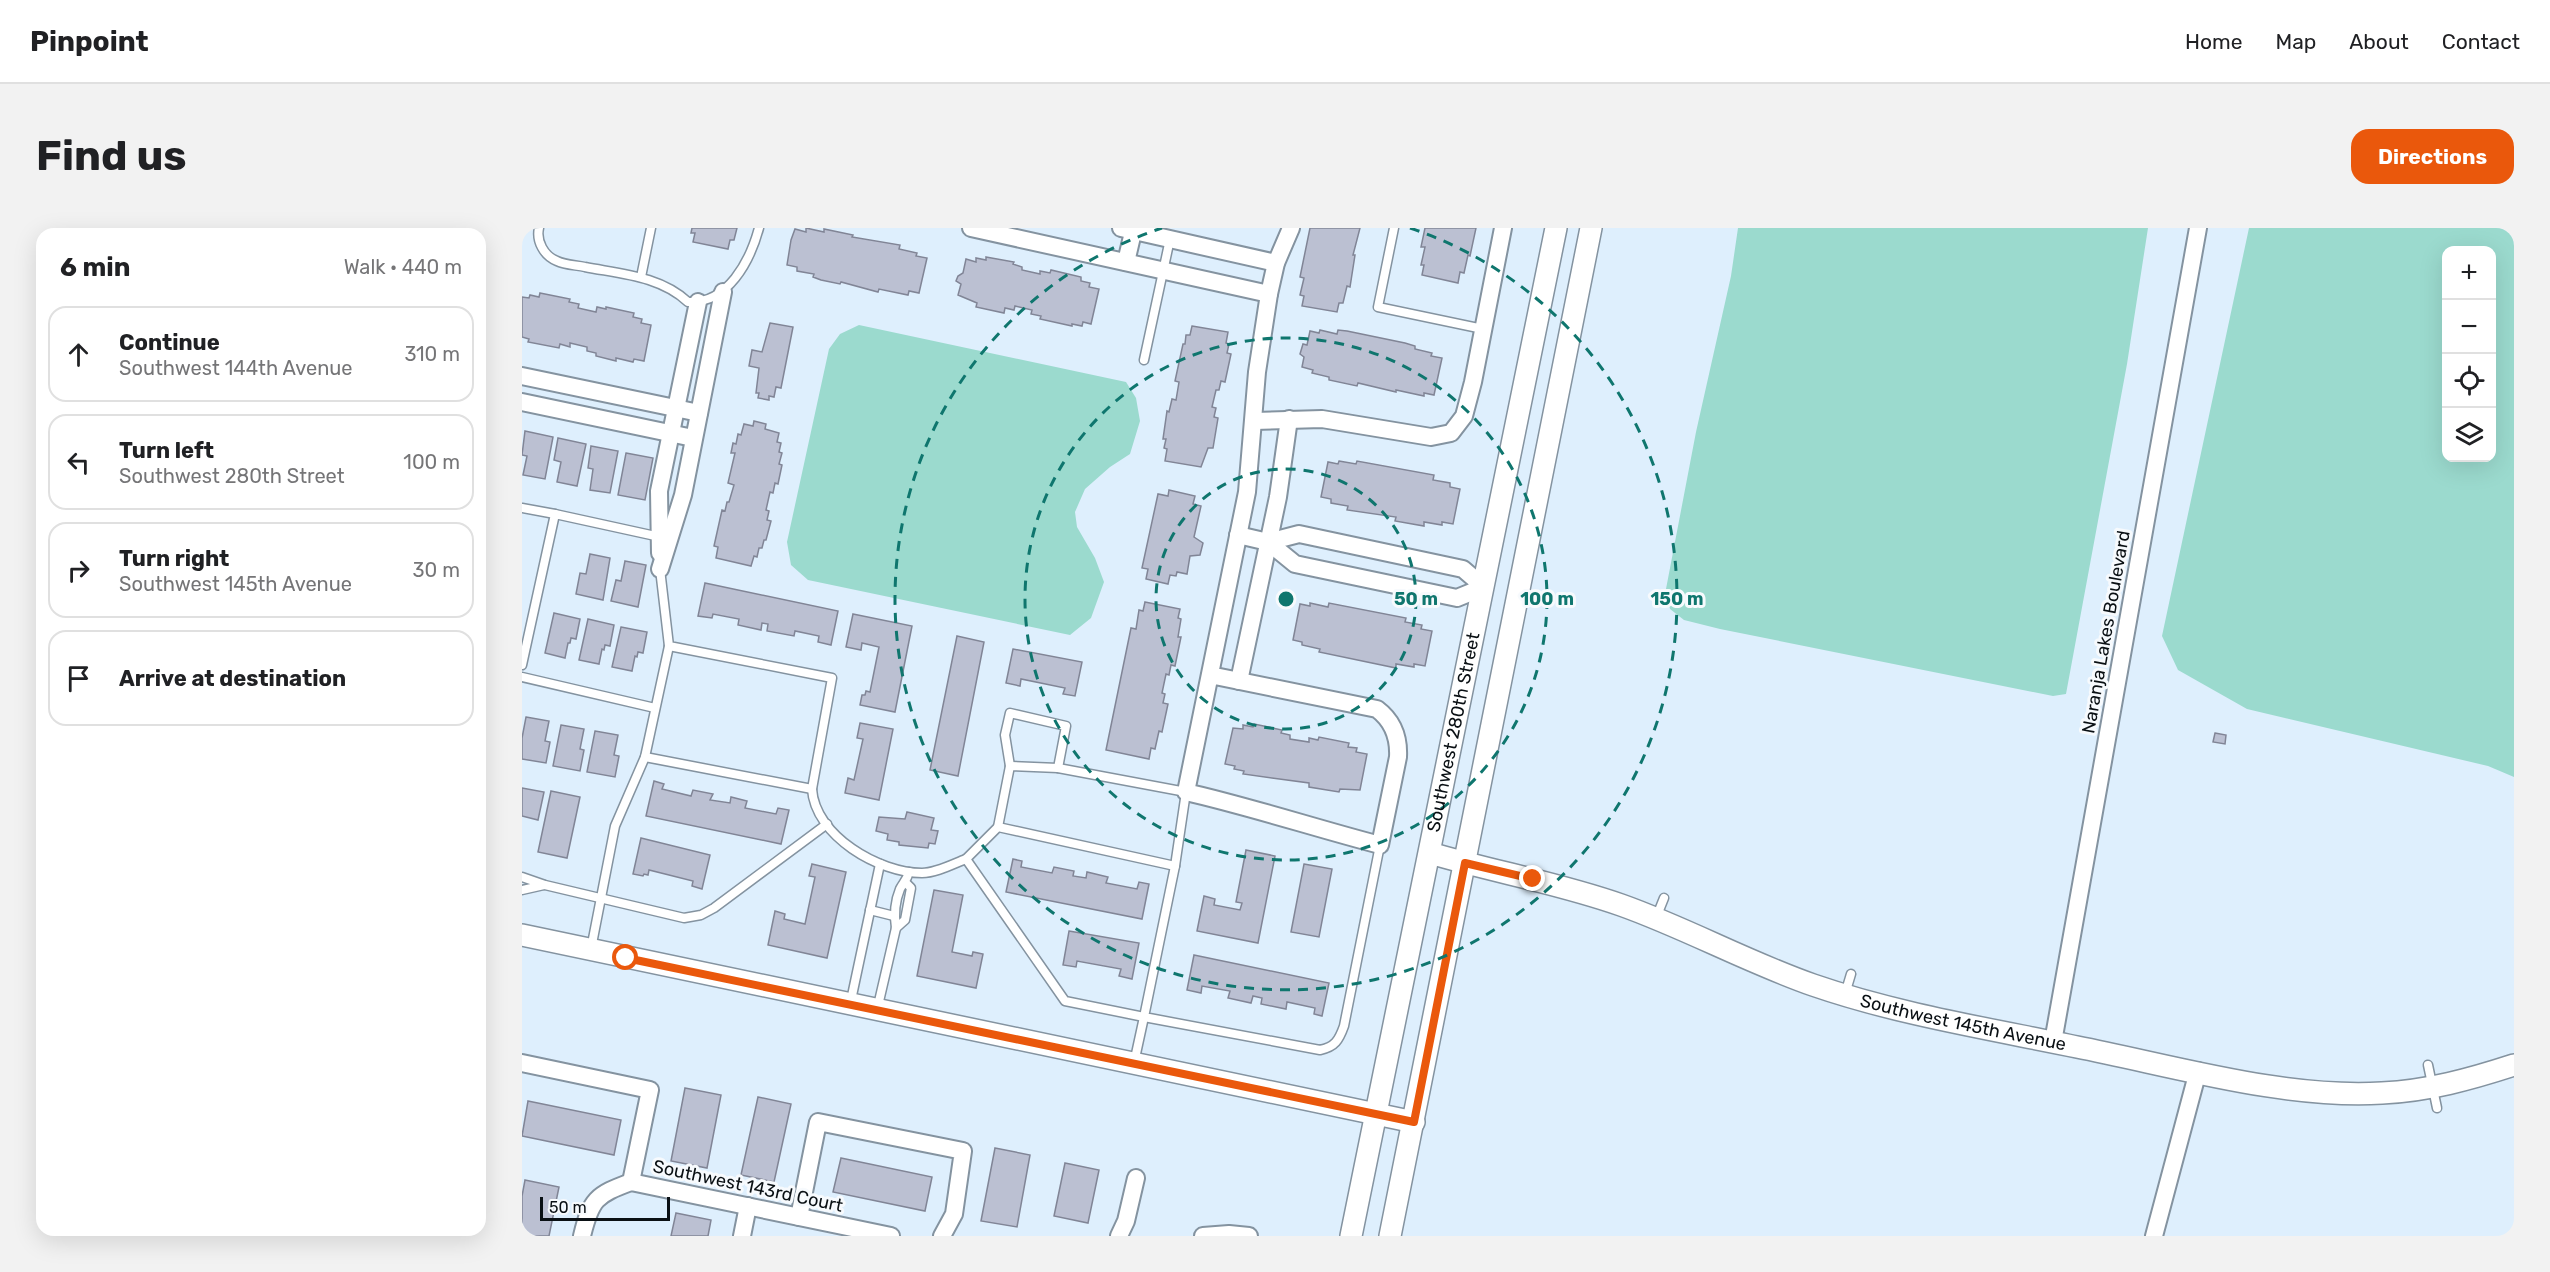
<!DOCTYPE html>
<meta charset="utf-8">
<style>
:root{--surface:#fff;--page:#f2f2f2;--text:#202124;--muted:#757577;--line:#e0e0e0;--accent:#ea580c}
body{margin:0;font-family:Rubik,sans-serif;background:var(--page);color:var(--text)}
.controls{position:absolute;right:18px;top:18px;display:grid;overflow:hidden;border-radius:12px;box-shadow:0 6px 24px #0002}
.controls button{width:54px;height:54px;display:grid;place-items:center;padding:0;border:0;border-bottom:2px solid var(--line);background:var(--surface);color:var(--text);font:30px sans-serif}
.scale{position:absolute;left:18px;bottom:15px;width:130px;box-sizing:border-box;padding-left:6px;border:3px solid #0a1014;border-top:0;font-size:16px;line-height:21px;white-space:nowrap;color:#0a1014;-webkit-text-stroke:4px #f7fafd;paint-order:stroke}
.stop{position:absolute;width:18px;height:18px;margin:-14px;border:4px solid #ea580c;border-radius:50%;background:#fff}
.stop.end{background:#ea580c;border-color:#fff;box-shadow:0 2px 6px #0008}
.list{margin:0;padding:0;list-style:none}
h2{display:flex;justify-content:space-between;align-items:center;height:78px;margin:0;padding:0 24px;font-size:26px}
h2 small{font-size:20px;font-weight:400;color:var(--muted)}
.list li{display:grid;grid-template-columns:39px 1fr auto;gap:18px;align-items:center;box-sizing:border-box;height:96px;margin:0 12px 12px;padding:0 12px;border:2px solid var(--line);border-radius:18px}
.list b{display:block;font-size:22px;white-space:nowrap}
.list p{margin:0;font-size:20px;white-space:nowrap;color:var(--muted)}
.list em{font-size:20px;font-style:normal;color:var(--muted)}
.icon{flex:none;width:33px;height:33px;fill:none;stroke:currentColor;stroke-width:2;stroke-linecap:round;stroke-linejoin:round}
.map{position:relative;flex:none;width:1992px;height:1008px;overflow:hidden;border-radius:18px}
header{display:flex;align-items:center;gap:36px;box-sizing:border-box;height:84px;padding:0 30px;background:var(--surface);border-bottom:2px solid var(--line)}
header strong{font-size:28px}
nav{display:flex;gap:33px;margin-inline-start:auto;font-size:21px}
.intro{display:flex;align-items:center;justify-content:space-between;box-sizing:border-box;height:144px;padding:0 36px}
h1{margin:0;font-size:42px}
.button{padding:15px 27px;border-radius:18px;background:var(--accent);color:#fff;font-size:21px;font-weight:700}
main{display:flex;gap:36px;padding:0 36px}
aside{flex:1;background:var(--surface);border-radius:18px;box-shadow:0 6px 24px #0002}
.map>svg:first-child{display:block}
.water{fill:#9bdace;fill-rule:evenodd}
.building{fill:#bbc0d2;stroke:#818596;stroke-width:1.5}
.lines{fill:none;stroke-linecap:round;stroke-linejoin:round}
.service-casing{stroke:#8493a0;stroke-width:11}
.minor-casing{stroke:#8493a0;stroke-width:20}
.tertiary-casing{stroke:#8493a0;stroke-width:24}
.service{stroke:#fff;stroke-width:8}
.minor{stroke:#fff;stroke-width:16}
.tertiary{stroke:#fff;stroke-width:21}
.route{stroke:#ea580c;stroke-width:8}
.ring{fill:none;stroke:#0f766e;stroke-width:3;stroke-dasharray:10 8}
.labels{text-anchor:middle;stroke-width:6;stroke-linejoin:round;paint-order:stroke}
.street-label{font-size:18px;fill:#0a1014;stroke:#f7fafd}
.centre{fill:#0f766e;stroke:#f7fafd;stroke-width:3}
.ring-label{font-size:18px;text-anchor:middle;font-weight:bold;fill:#0f766e;stroke:#f7fafd;stroke-width:6;stroke-linejoin:round;paint-order:stroke}
</style>
<header>
<strong>Pinpoint</strong>
<nav><a>Home</a><a>Map</a><a>About</a><a>Contact</a></nav>
</header>
<div class="intro"><h1>Find us</h1><a class="button">Directions</a></div>
<main>
<aside>
<h2>6 min<small>Walk · 440 m</small></h2>
<ul class="list">
<li><svg class="icon" aria-label="ahead" viewBox="0 0 24 24"><path d="M12 20V5M6 11l6-6 6 6"/></svg><div><b>Continue</b><p>Southwest 144th Avenue</p></div><em>310 m</em></li>
<li><svg class="icon" aria-label="left" viewBox="0 0 24 24"><path d="M17 20v-9H6M10 6l-5 5 5 5"/></svg><div><b>Turn left</b><p>Southwest 280th Street</p></div><em>100 m</em></li>
<li><svg class="icon" aria-label="right" viewBox="0 0 24 24"><path d="M7 20v-9h11M14 6l5 5-5 5"/></svg><div><b>Turn right</b><p>Southwest 145th Avenue</p></div><em>30 m</em></li>
<li><svg class="icon" aria-label="arrive" viewBox="0 0 24 24"><path d="M6 21V4h12l-3 4 3 4H6"/></svg><div><b>Arrive at destination</b></div></li>
</ul>
</aside>
<div class="map">
<svg width="1992" height="1008" viewBox="0 0 1992 1008">
<rect width="100%" height="100%" fill="#deeffd"/>
<g class="water">
<path d="M1216,0h410l-21,136 -61,330 -13,2 -333,-67 -36,-9 -14,-11 -4,-20 30,-157 35,-156z"/>
<path d="M1727,0h265v549l-26,-11 -241,-57 -69,-39 -16,-34zM1924,22h46v208h-46z"/>
<path d="M337,97l267,57 10,16 4,23 -10,33 -20,13 -25,22 -10,23 2,15 18,31 9,24 -13,36 -21,17 -262,-55 -17,-15 -4,-23 42,-193 11,-15z"/>
</g>
<g class="building">
<path d="M170,0h45l-3,12h-4l-2,9 -35,-7 2,-9h-4z"/>
<path d="M284,0l18,4v-3l29,6 -1,2 48,8 -1,4 18,4 -1,3 11,2 -8,35 -10,-2 -1,4 -29,-6 -1,3 -37,-10 -1,2 -19,-4 -8,-3 1,-3 -17,-3v-4l-10,-2 4,-25 4,-11 11,3z"/>
<path d="M788,0h50l-7,27h2l-5,32 -3,-1 -4,17h-4l-2,9 -35,-6 2,-10 -4,-1 4,-17 -4,-1z"/>
<path d="M903,0h51l-6,28 -2,-1 -4,18 -4,-1 -2,11 -36,-8 2,-10h-3l4,-18h-4z"/>
<path d="M464,29l28,5 -1,2 9,3v3l18,4v-3l10,2 1,-3 30,7v4l9,2 -1,4 10,2 -8,35 -8,-2 -1,4 -10,-2v2l-32,-7 1,-3 -10,-2 1,-4 -17,-4 -1,4 -9,-2 -1,5 -28,-6 1,-4 -19,-8 3,-11 -5,-3 2,-5 5,-3 3,-14 10,3v-4l10,2z"/>
<path d="M18,65l30,6 -1,3 10,2 -1,4 18,4 1,-5 9,2v-2l28,6 -1,4 9,2 -1,4 10,2 -7,36 -10,-2 -1,3 -17,-4v3l-20,-5v-3l-9,-2v-4l-17,-4v4l-10,-3 -1,4 -31,-6 1,-3 -7,-2v-40l7,1 1,-3 9,2z"/>
<path d="M248,95l23,4 -12,61 -5,-1 -2,10 -5,-1v4l-11,-2 1,-5h-3l3,-25 -10,-2 3,-16 10,2z"/>
<path d="M670,98l36,6 -2,11 3,1 -2,9 4,1 -6,28 -4,-1 -2,9h-3l-4,17 4,1 -2,9 4,1 -5,30h-5l-7,19 -36,-6 2,-12 -3,-1 2,-9h-3l4,-28 2,1 3,-13 4,1 3,-18 -4,-1 8,-37h2l1,-9h4z"/>
<path d="M798,102l17,4 1,-4 9,1 58,12 10,3v3l17,4 -1,3 11,2 -8,37 -10,-2v3l-28,-6v2l-38,-9 -1,3 -28,-6v-3l-17,-4 1,-3 -11,-3 2,-10 -4,-3 3,-10 4,1 3,-14 9,2z"/>
<path d="M232,193l12,3 -1,5 14,4 -2,9 4,1 -2,9 3,1 -3,11 3,1 -4,19 -3,-1 -2,10 -3,-1 -4,18 3,1 -2,9 4,1 -5,19h-2l-2,8h-3l-2,9 -3,-1 -3,10 -35,-8 2,-11 -4,-1 8,-36 3,1 2,-9h2l5,-17 -6,-2 7,-30h-4l2,-10 3,1 2,-10 3,1 3,-11 9,2z"/>
<path d="M3,203l28,6 -8,42 -22,-4 4,-19 -5,-1z"/>
<path d="M36,210l28,6 -9,42 -20,-4 4,-20 -7,-2z"/>
<path d="M69,218l27,5 -8,42 -20,-3 3,-21 -5,-1z"/>
<path d="M104,225l27,5 -8,42 -27,-5z"/>
<path d="M817,233l17,3 1,-3 77,14 -1,5 17,3v4l10,2 -7,35 -11,-2v3l-18,-3v4l-29,-5 1,-4 -49,-7 1,-4 -17,-3v-4l-10,-2 7,-35 10,2z"/>
<path d="M647,262l26,6 -2,8 8,2 -7,31 9,6 -3,12 -10,1 -3,18 -10,-2 -1,4 -6,-1 -2,9 -22,-5 2,-10 -6,-1 16,-74 10,2z"/>
<path d="M68,326l20,4 -7,42 -27,-6 4,-21 6,1z"/>
<path d="M103,333l21,4 -8,42 -27,-6 5,-21 5,1z"/>
<path d="M183,355l133,28 -7,34 -13,-3 1,-6 -24,-5 -1,5 -27,-5 1,-7 -6,-1 -1,7 -23,-5 1,-6 -26,-5 -1,4 -14,-2z"/>
<path d="M623,374l35,7 -2,9 3,1 -3,18h3l-6,29 -4,-1 -2,10 -3,-1 -4,19 3,1 -2,9 5,1 -6,28 -3,-1 -4,18 -4,-1 -2,11 -43,-9 25,-122 5,1 3,-19 4,1z"/>
<path d="M788,375l18,4 1,-4 77,15 -1,4 17,3 -1,4 11,2 -7,35 -11,-2v3l-18,-3v4l-77,-16 1,-3 -18,-4v-3l-9,-2 7,-36 10,2z"/>
<path d="M32,385l26,6 -4,20 -5,-1 -1,5h-2l-3,15 -20,-5z"/>
<path d="M331,386l59,12 -17,86 -35,-7 2,-10h3l1,-4 4,1 9,-45 -17,-4 -1,7 -15,-3z"/>
<path d="M66,391l26,6 -4,21 -5,-1 -1,5 -2,-1 -3,15 -20,-4z"/>
<path d="M99,399l26,5 -4,21 -5,-1 -1,5 -2,-1 -3,15 -20,-4z"/>
<path d="M435,408l27,6 -26,134 -28,-6z"/>
<path d="M491,421l69,13 -7,34 -12,-2 2,-6 -44,-9 -1,7 -14,-3z"/>
<path d="M4,489l23,4 -4,20 5,1 -4,21 -24,-4v-21z"/>
<path d="M338,495l33,6 -14,71 -34,-7 3,-15 6,2 9,-41 -6,-1z"/>
<path d="M732,496l28,6 -1,3 9,2v4l19,3v-4l9,2 1,-3 30,6 -1,4 9,1 -1,4 11,2 -7,36 -20,-1 -1,3 -30,-5v-4l-66,-9 1,-3 -10,-2 1,-3 -10,-2 8,-36 10,1v-4l10,2z"/>
<path d="M39,497l23,4 -4,20 4,1 -4,21 -27,-5z"/>
<path d="M73,503l23,4 -4,20 5,1 -4,21 -28,-5z"/>
<path d="M1693,505l11,2 -1,9 -12,-2z"/>
<path d="M132,553l10,3 -2,5 29,7 2,-6 20,4 -3,6 20,3 1,-6 16,4 -2,7 31,6 2,-6 11,2 -8,34 -135,-28z"/>
<path d="M0,560l22,4 -6,28 -16,-4z"/>
<path d="M29,563l29,6 -13,61 -29,-6z"/>
<path d="M385,584l27,6 -3,12 7,1 -3,13 -6,-1 -1,5 -29,-3v-3l-12,-2 1,-6 -12,-3 3,-14 26,2z"/>
<path d="M119,610l69,17 -8,34 -10,-3 1,-5 -44,-11 -1,5 -4,-1 -1,2 -10,-2z"/>
<path d="M724,622l29,6 -17,87 -61,-12 7,-35 11,3 -1,6 26,5 2,-7 -6,-1z"/>
<path d="M491,631l9,2 -1,6 31,6 2,-6 20,4 -1,5 13,2 1,-6 21,5 -2,6 31,6 2,-7 10,2 -7,35 -136,-27z"/>
<path d="M290,636l34,8 -19,86 -59,-13 7,-34 10,3 -1,5 21,5 10,-47 -6,-1z"/>
<path d="M782,636l28,5 -13,68 -28,-5z"/>
<path d="M412,662l29,5 -11,57 20,4 1,-4 10,2 -7,34 -59,-12z"/>
<path d="M547,703l70,12 -7,36 -13,-3 2,-7 -44,-8 -1,6 -13,-2z"/>
<path d="M672,727l135,28 -7,33 -8,-2 1,-6 -28,-6 -1,7 -25,-5 1,-6 -9,-2 -2,7 -23,-5 2,-7 -28,-5 -1,7 -14,-3z"/>
<path d="M163,860l36,7 -14,73 -36,-7z"/>
<path d="M236,869l33,7 -17,78 -33,-7z"/>
<path d="M6,873l93,19 -7,35 -92,-19z"/>
<path d="M473,920l35,7 -13,72 -36,-6z"/>
<path d="M319,930l91,19 -7,34 -92,-19z"/>
<path d="M543,935l34,7 -11,53 -34,-7z"/>
<path d="M3,952l34,7 -10,49h-27v-40z"/>
<path d="M154,985l35,7 -3,16h-37z"/>
</g>
<g class="lines">
<g class="service-casing">
<g id="service">
<path d="M17,0c-3,13 5,28 18,33 8,4 19,4 28,6 36,7 75,9 103,35 40,2 62,-41 71,-74"/>
<path d="M872,0l-16,79 105,22"/>
<path d="M119,49l10,-49"/>
<path d="M622,132l26,-121"/>
<path d="M0,280l33,6"/>
<path d="M138,341l9,77 163,32 -20,111c3,47 67,84 110,84 14,0 31,-9 44,-14"/>
<path d="M0,437l33,-151 105,23"/>
<path d="M0,449l133,31"/>
<path d="M123,529l167,32"/>
<path d="M488,538l-5,-31 5,-22 56,13 -8,42"/>
<path d="M476,599l12,-61 48,2 128,24 -11,74 -31,151 176,33c15,-3 19,-10 24,-24l36,-181"/>
<path d="M0,649l23,8 139,33 17,-3 13,-7 113,-84"/>
<path d="M0,662l22,-5"/>
<path d="M348,682l24,6"/>
<path d="M1134,690l8,-20"/>
<path d="M374,700l9,-8 6,-32 -5,-5"/>
<path d="M69,721l24,-123 30,-69 24,-111"/>
<path d="M1323,766l6,-20"/>
<path d="M328,777l30,-141"/>
<path d="M355,782l19,-82c-2,-13 -1,-27 4,-39 3,-6 7,-9 9,-17"/>
<path d="M612,835l10,-46 -79,-16 -99,-142 32,-32 177,39"/>
<path d="M1906,837l9,43"/>
</g>
</g>
<g class="minor-casing">
<g id="minor">
<path d="M449,0l298,66"/>
<path d="M599,0l155,35"/>
<path d="M604,34l8,-34"/>
<path d="M0,148l177,37"/>
<path d="M0,174l171,36"/>
<path d="M732,193l68,-2 109,18 20,-4 13,-17 9,-34 30,-154"/>
<path d="M716,307l30,7 27,22 162,34 27,-11 -21,-18 -164,-35 -31,8"/>
<path d="M138,325l-1,-62 39,-189"/>
<path d="M138,341l23,-74 40,-203"/>
<path d="M688,447l167,34c16,12 22,29 21,48l-18,88c-65,-17 -129,-38 -194,-53l61,-300 10,-120 12,-78 7,-31 15,-35"/>
<path d="M717,453l39,-184 11,-78"/>
<path d="M1531,814l145,-814"/>
<path d="M0,835l128,27 -19,92"/>
<path d="M277,989l19,-95 145,29 -9,63 -12,22"/>
<path d="M60,1008c9,-37 14,-41 49,-54l260,54"/>
<path d="M220,1008l6,-30"/>
<path d="M597,1008l7,-15 10,-43"/>
<path d="M681,1008l26,-2 20,2"/>
<path d="M1632,1008l44,-165"/>
</g>
</g>
<g class="tertiary-casing">
<g id="tertiary">
<path id="s1" d="M908,625c64,19 129,30 191,52 65,23 126,57 192,80 84,29 177,44 264,62 97,19 207,52 305,46 46,-2 89,-14 132,-28"/>
<path d="M0,707l892,187"/>
<path id="s2" d="M829,1008l205,-1008"/>
<path d="M868,1008l201,-1008"/>
</g>
</g>
<use href="#service" class="service"/>
<use href="#minor" class="minor"/>
<use href="#tertiary" class="tertiary"/>
</g>
<g class="lines">
<path class="route" d="M104,730l788,164 51,-259 68,16"/>
</g>
<g class="ring">
<circle cx="764" cy="371" r="130"/>
<circle cx="764" cy="371" r="261"/>
<path d="M888 0A391 391 0 1 1 640 0"/>
</g>
<g class="labels">
<g class="street-label">
<text transform="translate(1584 404) rotate(-80)" y="6">Naranja Lakes Boulevard</text>
<text dy="6" stroke="none"><textPath href="#s2" startOffset="514">Southwest 280th Street</textPath></text>
<text dy="6" stroke="none"><textPath href="#s1" startOffset="561">Southwest 145th Avenue</textPath></text>
<text transform="translate(226 958) rotate(12)" y="6">Southwest 143rd Court</text>
</g>
</g>
<circle cx="764" cy="371" r="9" class="centre"/>
<g class="ring-label">
<text x="894" y="377">50 m</text>
<text x="1025" y="377">100 m</text>
<text x="1155" y="377">150 m</text>
</g>
</svg>
<div class="controls">
<button>+</button>
<button>−</button>
<button><svg class="icon" aria-label="locate" viewBox="0 0 24 24"><circle cx="12" cy="12" r="6"/><path d="M12 2v4M12 18v4M2 12h4M18 12h4"/></svg></button>
<button><svg class="icon" aria-label="layers" viewBox="0 0 24 24"><path d="M12 4l9 5-9 5-9-5zM3 14l9 5 9-5"/></svg></button>
</div>
<div class="scale">50 m</div>
<div class="stop" style="left:104px;top:730px"></div>
<div class="stop end" style="left:1011px;top:651px"></div>
</div>
</main>
